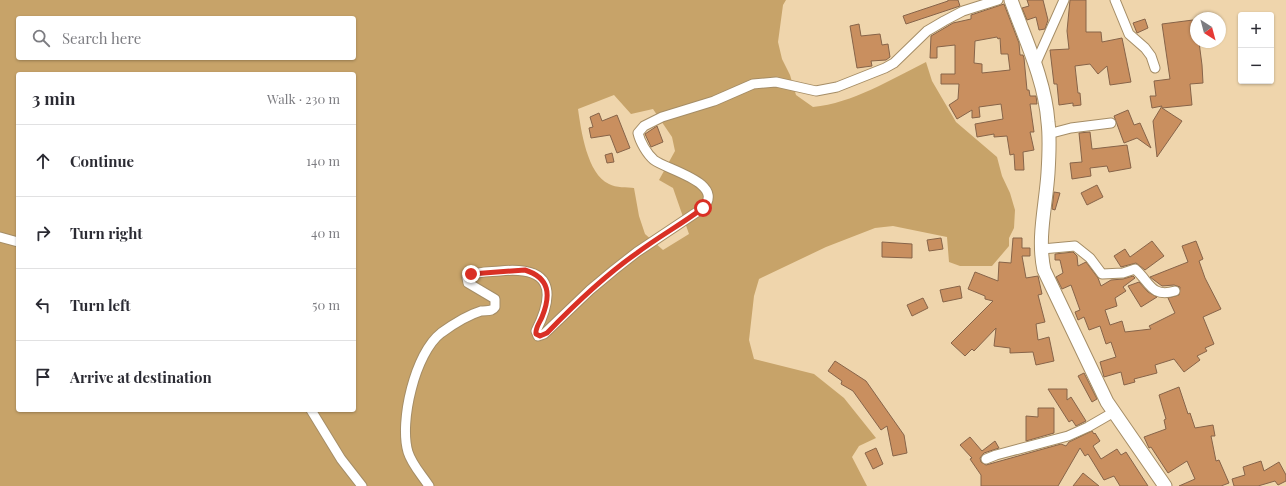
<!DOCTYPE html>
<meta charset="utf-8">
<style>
:root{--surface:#fff;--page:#f2f2f3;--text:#2b2b33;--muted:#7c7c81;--line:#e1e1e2}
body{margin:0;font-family:"Playfair Display",serif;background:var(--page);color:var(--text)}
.controls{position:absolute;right:12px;top:12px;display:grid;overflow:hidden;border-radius:4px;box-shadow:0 1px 3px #0004}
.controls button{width:36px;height:36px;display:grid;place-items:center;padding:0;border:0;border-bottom:1px solid var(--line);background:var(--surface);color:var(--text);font:20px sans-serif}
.compass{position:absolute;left:1190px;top:12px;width:36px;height:36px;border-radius:50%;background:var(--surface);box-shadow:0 1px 3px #0004;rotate:144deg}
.stop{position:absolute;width:12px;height:12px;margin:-9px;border:3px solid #d93025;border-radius:50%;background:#fff}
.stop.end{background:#d93025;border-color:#fff;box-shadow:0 1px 4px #0008}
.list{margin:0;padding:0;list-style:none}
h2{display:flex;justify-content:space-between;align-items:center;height:52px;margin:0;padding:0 16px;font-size:17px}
h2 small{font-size:13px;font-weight:400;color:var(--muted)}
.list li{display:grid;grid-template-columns:26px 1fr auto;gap:12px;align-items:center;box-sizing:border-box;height:72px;padding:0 16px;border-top:1px solid var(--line)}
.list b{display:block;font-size:15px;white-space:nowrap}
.list em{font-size:13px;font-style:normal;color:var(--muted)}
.icon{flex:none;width:22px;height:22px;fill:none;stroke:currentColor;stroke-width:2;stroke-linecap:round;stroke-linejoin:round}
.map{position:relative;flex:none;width:1286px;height:486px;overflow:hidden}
.search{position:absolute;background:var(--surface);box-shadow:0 1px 3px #0004;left:16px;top:16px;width:340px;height:44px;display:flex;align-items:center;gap:10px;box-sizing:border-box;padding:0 14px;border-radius:4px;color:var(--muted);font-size:15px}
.panel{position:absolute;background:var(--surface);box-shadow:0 1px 3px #0004;left:16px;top:72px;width:340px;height:340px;border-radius:4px}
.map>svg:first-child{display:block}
.green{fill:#c7a369;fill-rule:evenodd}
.building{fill:#c98f5f;stroke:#876449;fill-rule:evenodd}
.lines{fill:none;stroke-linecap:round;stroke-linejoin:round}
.street-casing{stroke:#a58d66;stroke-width:11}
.secondary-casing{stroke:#a58d66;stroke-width:15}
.street{stroke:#fff;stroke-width:9}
.secondary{stroke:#fff;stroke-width:13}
.route{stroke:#d93025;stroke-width:5}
</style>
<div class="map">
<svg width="1286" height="486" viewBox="0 0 1286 486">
<rect width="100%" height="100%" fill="#efd5ac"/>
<path class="green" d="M0,0h786l-3,5 -5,37 4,17 8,16 6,20 17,12c40,-4 77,-27 113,-45l6,19 24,41 41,35 5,19 8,17 5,17 -1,18 -5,10v8l-17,20h-32l-11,-4 -2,-25 -54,-11 -18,2 -49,19 -67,32 -5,17 -5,44 5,19 60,15 30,24 32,40 -17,8 -7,11 15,29h-867zM18,18h336v40h-336zM18,74h336v336h-336zM614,95l17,19 22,-5 19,28 3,14 -16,29 14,8 16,46 -26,16 -18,-16 -6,-18 -5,-28c-7,-1 -18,0 -25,-4 -22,-10 -28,-54 -31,-75z"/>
<g class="building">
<path d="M948,0h10l2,6 -54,18 -3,-8 45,-15z"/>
<path d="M1027,0h16l5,20 -3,9 -6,1 -3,-13 -9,3 -5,-12 7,-2z"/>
<path d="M1070,0h16v32h15l1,10 20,-4 9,44 -21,3 -3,-19 -9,8 -8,-10 -15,2 3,27h2l1,12 -8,1v-3l-14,2 -2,-21h-3l-4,-34 19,-1 -2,-18z"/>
<path d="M1004,4l15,39 1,12h3l1,3 3,32h2l1,6h6l1,8h-7l4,28h-4l4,18 -11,2 1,18h-9l-1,-16 -4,1 -3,-19 -13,1v-3l-17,3 -2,-13 28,-5 -2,-15 -22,3 1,10 -8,1v-8l-15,9 -8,-14 9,-6 1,-15h-18v-10h14v-29l-18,2v11h-7l1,-22 22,-13 18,-4v-4zM997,37l1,2 2,-1 1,16h7l2,16 -28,3v-9l-8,-1 1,-22z"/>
<path d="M1145,19l3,9 -11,5 -4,-10z"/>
<path d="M1193,20l3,8v14h3l3,23 1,18 -13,1 2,21 -30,3 20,13 -25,36 -4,-36 9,-15 -10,2 -2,-12h6l-2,-15 16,-2 -8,-55z"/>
<path d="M859,24l2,12 19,-2 2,11 6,-1 2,13 -4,3 -15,1 1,5 -15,2 -7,-42z"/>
<path d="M1128,110l6,15 6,-2 11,25 -14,-10 -13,5 -10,-27z"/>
<path d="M599,113l3,8 15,-6 13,33 -13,5 -7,-18 -19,3 -2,-10 4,-1 -3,-10z"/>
<path d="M657,126l6,16 -12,5 -6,-13z"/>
<path d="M1090,132l2,17 35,-4 4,23 -22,4 -2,-6 -17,2 1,8 -19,3 -2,-16 12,-1 -3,-29z"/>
<path d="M612,153l2,9 -7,1 -2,-8z"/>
<path d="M1097,185l6,12 -16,8 -6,-12z"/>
<path d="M1054,192l6,1 -5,17 -3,-1z"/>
<path d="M941,238l2,11 -14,2 -2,-11z"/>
<path d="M1013,238h9v10h8v8h-8l4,22 12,-2 4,18 -4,1 7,27 -9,2 2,16 11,-3 5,24 -18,4 -3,-13 -23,1v-5l-16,-2 2,-18 -22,23 -2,-2 -7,7 -14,-13 42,-42 -8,-2v-3l-17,-7 7,-17 23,9 1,-19 12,1z"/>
<path d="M1152,241l12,15 -19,14 -9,-7 -15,4 -7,-11 11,-7 5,8z"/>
<path d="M1196,241l7,18 -4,2 6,17 16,31 -18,8 11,27 -9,4 2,3 -10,5 3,4 -16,12 -10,-13 -19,6 2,8 -23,6 1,3 -11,3 -3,-13 -17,5 -4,-15 16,-5 -5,-15 -5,2 -6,-18 -11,4 -5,-13 -6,3 -3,-8 5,-2 -9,-25 -9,4 -6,-12 7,-4 -3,-13h-5v-6l18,-2 4,4 1,10 8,-4 12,16 3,8 10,-6 12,-1 10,-3 2,2 -12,9 3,4 -11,7 2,8 -12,4 5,15 12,-4 3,11 26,-3 -2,-3 26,-13 -7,-15 11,-3 1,-8 -6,-2 -12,1 -12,-9 38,-15 -6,-16z"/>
<path d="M882,242l30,2v14l-30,-1z"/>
<path d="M1139,282l9,10 9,5 -16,10 -13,-21z"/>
<path d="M960,286l2,12 -19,4 -3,-12z"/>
<path d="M923,298l5,10 -16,8 -5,-11z"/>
<path d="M835,361l31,20 38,54 3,18 -14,3 -6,-30 -6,4 -28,-39 -12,-7 1,-3 -14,-10z"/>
<path d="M1084,373l13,26 -5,3 -14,-26z"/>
<path d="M1179,387l9,27 2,-1 5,15 18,-3 2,11h-4l5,25 3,-1 10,23 -8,3h-42l16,-7 -8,-18 -19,12 -17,-26 -2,1 -5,-11 22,-8 -2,-9 2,-1 -7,-24z"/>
<path d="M1048,389h19v11l4,-3 15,24 -10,5 -4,-6 -3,2z"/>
<path d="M1038,408h16v25l-28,8v-25l12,1z"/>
<path d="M1092,431l2,3 1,-1 5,8 -7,5 8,13 16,-10 4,6 5,-3 22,34h-28l-6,-10 -10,4 -16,-26 -3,2 -5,-8 -22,38h-77v-11l-11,-16 2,-1 -12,-13 10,-8 12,14 13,-10 4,7 -15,5 -4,5 1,4 5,3 75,-21 5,2 3,-4z"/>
<path d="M876,448l7,16 -10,5 -8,-16z"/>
<path d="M1261,461l3,10 15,-9 7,13v6l-8,4 -3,-4 -17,5h-24l-2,-7 13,-4 -2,-8z"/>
<path d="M1083,473l16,13h-26z"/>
</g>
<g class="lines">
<g class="street-casing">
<g id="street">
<path d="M1115,0l14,34 16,14 6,8 4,12"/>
<path d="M1035,65l29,-65"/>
<path d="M1048,134l23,-6 40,-5"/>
<path d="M0,237l18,5"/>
<path d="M1042,249l33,-3 15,12 12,16 21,-1 12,-4c15,13 16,29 40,22"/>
<path d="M311,410l30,49 21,27"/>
<path d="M986,459l10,-4 72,-19 20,-9 26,-15"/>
<path d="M429,486c-7,-11 -17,-21 -21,-34 -9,-30 7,-99 33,-119 11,-8 27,-18 40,-22 6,-1 11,1 14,-4v-8l-27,-16 -1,-5 2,-2c9,-5 21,-4 31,-5 50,-5 57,18 36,60l2,5 6,-2 46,-44 24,-20 23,-18 66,-44c23,-25 -36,-38 -49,-48 -7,-6 -14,-18 -16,-27l6,-7 18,-9 52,-16 39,-17 23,-2 40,9 21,-4 48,-19 9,-5 33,-32 17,-10 19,-10 35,-11"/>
</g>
</g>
<g class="secondary-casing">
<path id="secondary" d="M1011,0c14,39 34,80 37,122 2,16 1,35 0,51 -2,32 -11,65 -4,97l63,132 58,84"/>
</g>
<use href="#street" class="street"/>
<use href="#secondary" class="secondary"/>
</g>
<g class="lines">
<path class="route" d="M471,274l54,-4c25,8 26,25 17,47 -2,5 -7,11 -6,17l4,2 7,-3c28,-29 57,-57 90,-80 21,-16 45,-29 66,-45"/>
</g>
</svg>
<div class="controls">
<button>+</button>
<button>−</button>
</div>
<svg class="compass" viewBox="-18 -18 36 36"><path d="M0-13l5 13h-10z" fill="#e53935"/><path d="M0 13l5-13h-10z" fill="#7c7c81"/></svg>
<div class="stop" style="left:703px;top:208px"></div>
<div class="stop end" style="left:471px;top:274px"></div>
<div class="search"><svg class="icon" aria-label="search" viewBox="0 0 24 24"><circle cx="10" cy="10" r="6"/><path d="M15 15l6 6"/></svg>Search here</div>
<section class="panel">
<h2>3 min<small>Walk · 230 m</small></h2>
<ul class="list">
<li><svg class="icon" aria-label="ahead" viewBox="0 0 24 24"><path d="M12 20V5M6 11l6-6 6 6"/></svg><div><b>Continue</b></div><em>140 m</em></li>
<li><svg class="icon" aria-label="right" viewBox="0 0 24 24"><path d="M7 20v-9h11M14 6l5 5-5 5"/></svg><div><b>Turn right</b></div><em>40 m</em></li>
<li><svg class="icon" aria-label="left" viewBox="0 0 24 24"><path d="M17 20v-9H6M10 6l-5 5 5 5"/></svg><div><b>Turn left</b></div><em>50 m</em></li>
<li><svg class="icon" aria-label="arrive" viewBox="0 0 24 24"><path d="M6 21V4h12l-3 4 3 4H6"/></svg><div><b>Arrive at destination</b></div></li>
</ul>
</section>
</div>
